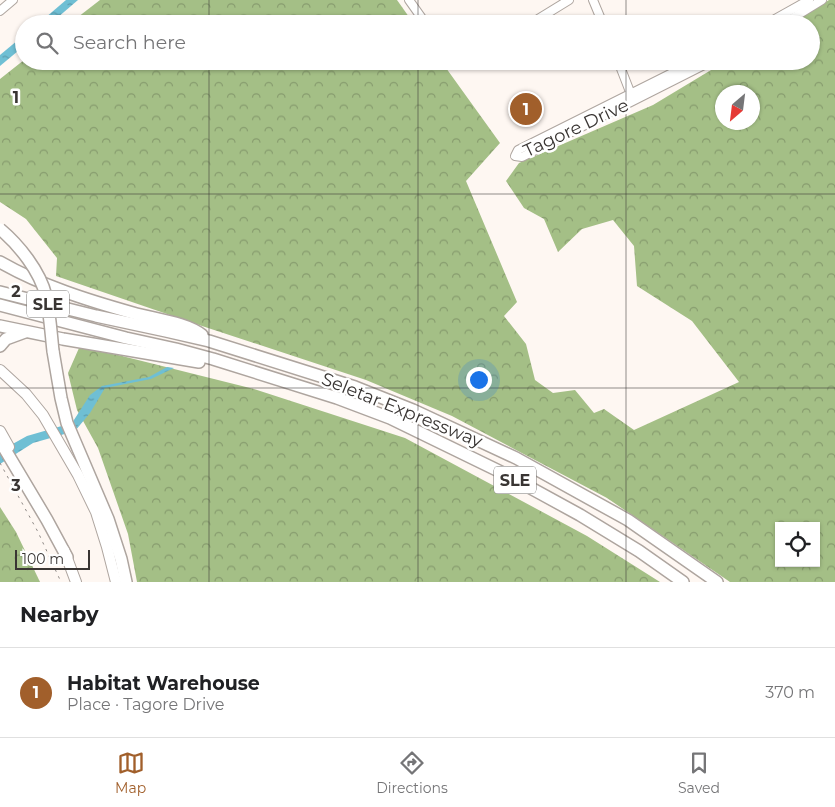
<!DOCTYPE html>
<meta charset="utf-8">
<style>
:root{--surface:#fff;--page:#f6f6f6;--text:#202124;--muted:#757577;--line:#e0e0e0;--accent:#a15f2b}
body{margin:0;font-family:Montserrat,sans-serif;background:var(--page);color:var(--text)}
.controls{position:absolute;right:15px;bottom:15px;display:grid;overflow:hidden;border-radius:0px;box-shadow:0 1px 4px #0004}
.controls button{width:45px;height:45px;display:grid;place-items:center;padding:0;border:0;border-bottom:1px solid var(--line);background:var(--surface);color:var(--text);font:25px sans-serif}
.compass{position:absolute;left:715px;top:85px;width:45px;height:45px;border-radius:50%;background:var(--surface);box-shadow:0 1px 4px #0004;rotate:208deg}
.scale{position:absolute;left:15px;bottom:12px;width:75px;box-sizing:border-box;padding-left:5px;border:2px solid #393533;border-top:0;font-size:14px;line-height:18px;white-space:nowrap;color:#393533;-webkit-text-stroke:4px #fff;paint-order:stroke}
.you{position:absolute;left:478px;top:379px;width:18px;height:18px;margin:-12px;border:4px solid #fff;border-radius:50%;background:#1a73e8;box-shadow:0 0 0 8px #1a73e833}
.badge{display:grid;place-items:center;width:32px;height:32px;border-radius:50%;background:var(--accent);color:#fff;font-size:16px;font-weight:700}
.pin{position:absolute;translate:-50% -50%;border:2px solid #fff;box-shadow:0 1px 5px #0006}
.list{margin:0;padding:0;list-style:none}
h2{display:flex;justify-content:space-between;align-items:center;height:65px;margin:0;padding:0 20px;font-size:21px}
h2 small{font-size:16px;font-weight:400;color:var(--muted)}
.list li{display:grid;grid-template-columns:32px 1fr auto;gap:15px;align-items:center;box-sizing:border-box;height:90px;padding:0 20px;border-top:1px solid var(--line)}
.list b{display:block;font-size:19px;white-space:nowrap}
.list p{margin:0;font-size:16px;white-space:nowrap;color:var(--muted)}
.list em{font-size:16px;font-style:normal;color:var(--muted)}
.icon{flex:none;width:28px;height:28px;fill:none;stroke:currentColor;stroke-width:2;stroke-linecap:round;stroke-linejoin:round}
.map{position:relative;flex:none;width:835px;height:582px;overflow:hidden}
.search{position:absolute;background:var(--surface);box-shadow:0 1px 4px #0004;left:15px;right:15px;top:15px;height:55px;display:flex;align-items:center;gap:12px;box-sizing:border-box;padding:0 18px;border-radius:28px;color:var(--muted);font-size:19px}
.sheet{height:155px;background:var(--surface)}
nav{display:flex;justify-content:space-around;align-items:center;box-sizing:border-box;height:70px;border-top:1px solid var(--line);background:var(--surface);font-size:14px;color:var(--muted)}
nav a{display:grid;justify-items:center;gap:2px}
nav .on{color:var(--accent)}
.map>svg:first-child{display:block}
.forest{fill:url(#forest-crowns);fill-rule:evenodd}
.water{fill:url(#water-ripples)}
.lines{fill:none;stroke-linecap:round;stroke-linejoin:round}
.minor-casing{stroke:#aea59f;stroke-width:10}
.major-casing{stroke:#aea59f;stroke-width:12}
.highway-casing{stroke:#aea59f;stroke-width:14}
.minor{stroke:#fff;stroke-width:8}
.major{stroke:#fff;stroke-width:10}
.highway{stroke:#fff;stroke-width:11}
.rail{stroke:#8e8986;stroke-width:1;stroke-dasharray:2.5 5;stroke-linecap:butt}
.highway-bridge-casing{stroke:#aea59f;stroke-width:14;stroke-linecap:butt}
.highway-bridge{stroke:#fff;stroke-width:11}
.grid{fill:none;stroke:#393533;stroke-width:1;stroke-opacity:0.55}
.labels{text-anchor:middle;stroke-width:5;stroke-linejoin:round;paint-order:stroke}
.shield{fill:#fff;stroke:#747270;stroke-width:1}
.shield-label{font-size:16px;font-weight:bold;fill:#393533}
.street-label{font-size:18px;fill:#393533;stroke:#fff}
.grid-label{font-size:16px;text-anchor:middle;font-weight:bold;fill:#393533;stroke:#fff;stroke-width:5;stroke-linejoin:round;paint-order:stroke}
</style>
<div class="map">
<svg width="835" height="582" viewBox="0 0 835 582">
<defs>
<pattern id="forest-crowns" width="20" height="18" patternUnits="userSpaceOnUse" patternTransform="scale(1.25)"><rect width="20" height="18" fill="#a4bf86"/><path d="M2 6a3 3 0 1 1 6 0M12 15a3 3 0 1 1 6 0" fill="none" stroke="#879c6e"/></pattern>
<pattern id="water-ripples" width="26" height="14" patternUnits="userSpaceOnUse" patternTransform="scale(1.25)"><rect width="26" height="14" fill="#6fbfd4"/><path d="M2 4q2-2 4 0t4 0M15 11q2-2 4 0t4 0" fill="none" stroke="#5c9cad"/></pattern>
</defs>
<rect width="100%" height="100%" fill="#fef7f2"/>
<g class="forest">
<path d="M100,0h297l17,24h-345z"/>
<path d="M829,0h6v582h-105l-123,-84 -155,-82 -86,-36 -164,-54 -146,-50 1,-18 -31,-39 -26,-17v-123l24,-19v1h417l59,82 -34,38 51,121 -13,14 22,28 9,36 18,13 22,-3 19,23 10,-4 30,21 105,-48 -47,-61 -55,-35 -3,-40 -21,-26 -31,9 -24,23 -14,-33 -20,-11 -18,-27 13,-18 134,-58 73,-44h85v-37h-22zM722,92h30v30h-30zM779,526h37v37h-37z"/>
<path d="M79,348l39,7 136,34 151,49 182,98 73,46h-523l-9,-48 -30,-86 -21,-38 -9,-37z"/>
<path d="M0,507l16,25 24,50h-40z"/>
</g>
<g class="water">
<path d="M66,0h12l-28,24h-12z"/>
<path d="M24,35v11l-24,20v-11z"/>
<path d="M167,367l7,1 -23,11 -46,9 -15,25 -15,18 -42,12 -33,21v-13l27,-15 45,-13 18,-28 12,-9 47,-9z"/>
</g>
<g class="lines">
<g class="minor-casing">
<g id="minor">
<path d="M409,0l17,24"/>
<path d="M593,0l10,24"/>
<path d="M0,11l13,-11"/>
<path d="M530,24l39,-24"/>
<path d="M766,24l43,-24"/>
<path d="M783,24l39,-24"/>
<path d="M453,61l5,3 9,-3"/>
<path d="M618,61l14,36"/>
<path d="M696,61l-178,89 -3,6 7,1 190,-96"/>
</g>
</g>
<g class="major-casing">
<g id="major">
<path d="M0,370l26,24 17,21 35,60 18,37 11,35 9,35"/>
<path d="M0,431l9,16"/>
<path d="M64,550l12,32"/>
</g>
</g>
<g class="highway-casing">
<g id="highway">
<path d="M0,262c42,24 87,38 133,51 20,6 53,9 69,22"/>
<path d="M0,292l96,24 70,15 43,10 146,46 58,23 103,48 112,62 89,62"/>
<path d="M0,305l126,33 50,11 37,10 124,39 53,20 115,56 75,41 59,36 44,31"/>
<path d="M0,326l63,13 136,23"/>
<path d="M0,346l6,-7 19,-7"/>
<path d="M53,351l8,47 6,25 41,96 13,40 5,23"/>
<path d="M0,441l47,79 20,37"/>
</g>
</g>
<use href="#minor" class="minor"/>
<use href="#major" class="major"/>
<use href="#highway" class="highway"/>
<path class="rail" d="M0,463l38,69 23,50"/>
<g class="highway-bridge-casing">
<path id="highway-bridge" d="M0,229c19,16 40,42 46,67 4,18 5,37 7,55"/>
</g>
<use href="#highway-bridge" class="highway-bridge"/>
</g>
<path class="grid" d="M209,0v24M418,0v24M626,0v24M209,61v521M418,61v521M626,61v521M0,194h835M0,388h835"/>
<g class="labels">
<g class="shield">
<rect x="27" y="290.5" width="42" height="27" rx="4"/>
<rect x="494" y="466.5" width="42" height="27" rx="4"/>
</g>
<g class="shield-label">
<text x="48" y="310">SLE</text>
<text x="515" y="486">SLE</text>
</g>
<g class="street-label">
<text transform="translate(576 128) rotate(-25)" y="6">Tagore Drive</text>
<text transform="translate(402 410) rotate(22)" y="6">Seletar Expressway</text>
</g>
</g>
<g class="grid-label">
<text x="16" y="103">1</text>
<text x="16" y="297">2</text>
<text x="16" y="491">3</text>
</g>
</svg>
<div class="controls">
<button><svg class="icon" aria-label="locate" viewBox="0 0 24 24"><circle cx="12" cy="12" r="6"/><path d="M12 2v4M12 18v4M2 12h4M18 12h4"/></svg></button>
</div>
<svg class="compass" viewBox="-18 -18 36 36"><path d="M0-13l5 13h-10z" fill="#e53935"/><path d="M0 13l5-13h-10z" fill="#757577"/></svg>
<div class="scale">100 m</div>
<div class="you"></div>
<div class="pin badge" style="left:526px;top:109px">1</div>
<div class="search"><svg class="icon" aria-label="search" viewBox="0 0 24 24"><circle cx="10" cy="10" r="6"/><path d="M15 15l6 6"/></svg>Search here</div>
</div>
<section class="sheet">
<h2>Nearby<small></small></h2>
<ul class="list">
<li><span class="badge">1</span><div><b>Habitat Warehouse</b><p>Place · Tagore Drive</p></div><em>370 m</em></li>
</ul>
</section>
<nav>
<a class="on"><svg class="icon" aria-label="map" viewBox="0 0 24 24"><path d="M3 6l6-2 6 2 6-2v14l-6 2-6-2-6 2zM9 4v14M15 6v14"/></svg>Map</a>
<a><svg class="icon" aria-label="directions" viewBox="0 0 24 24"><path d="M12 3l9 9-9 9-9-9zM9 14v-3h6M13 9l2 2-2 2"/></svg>Directions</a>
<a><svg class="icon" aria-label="saved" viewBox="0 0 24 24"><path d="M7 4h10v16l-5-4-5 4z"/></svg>Saved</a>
</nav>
